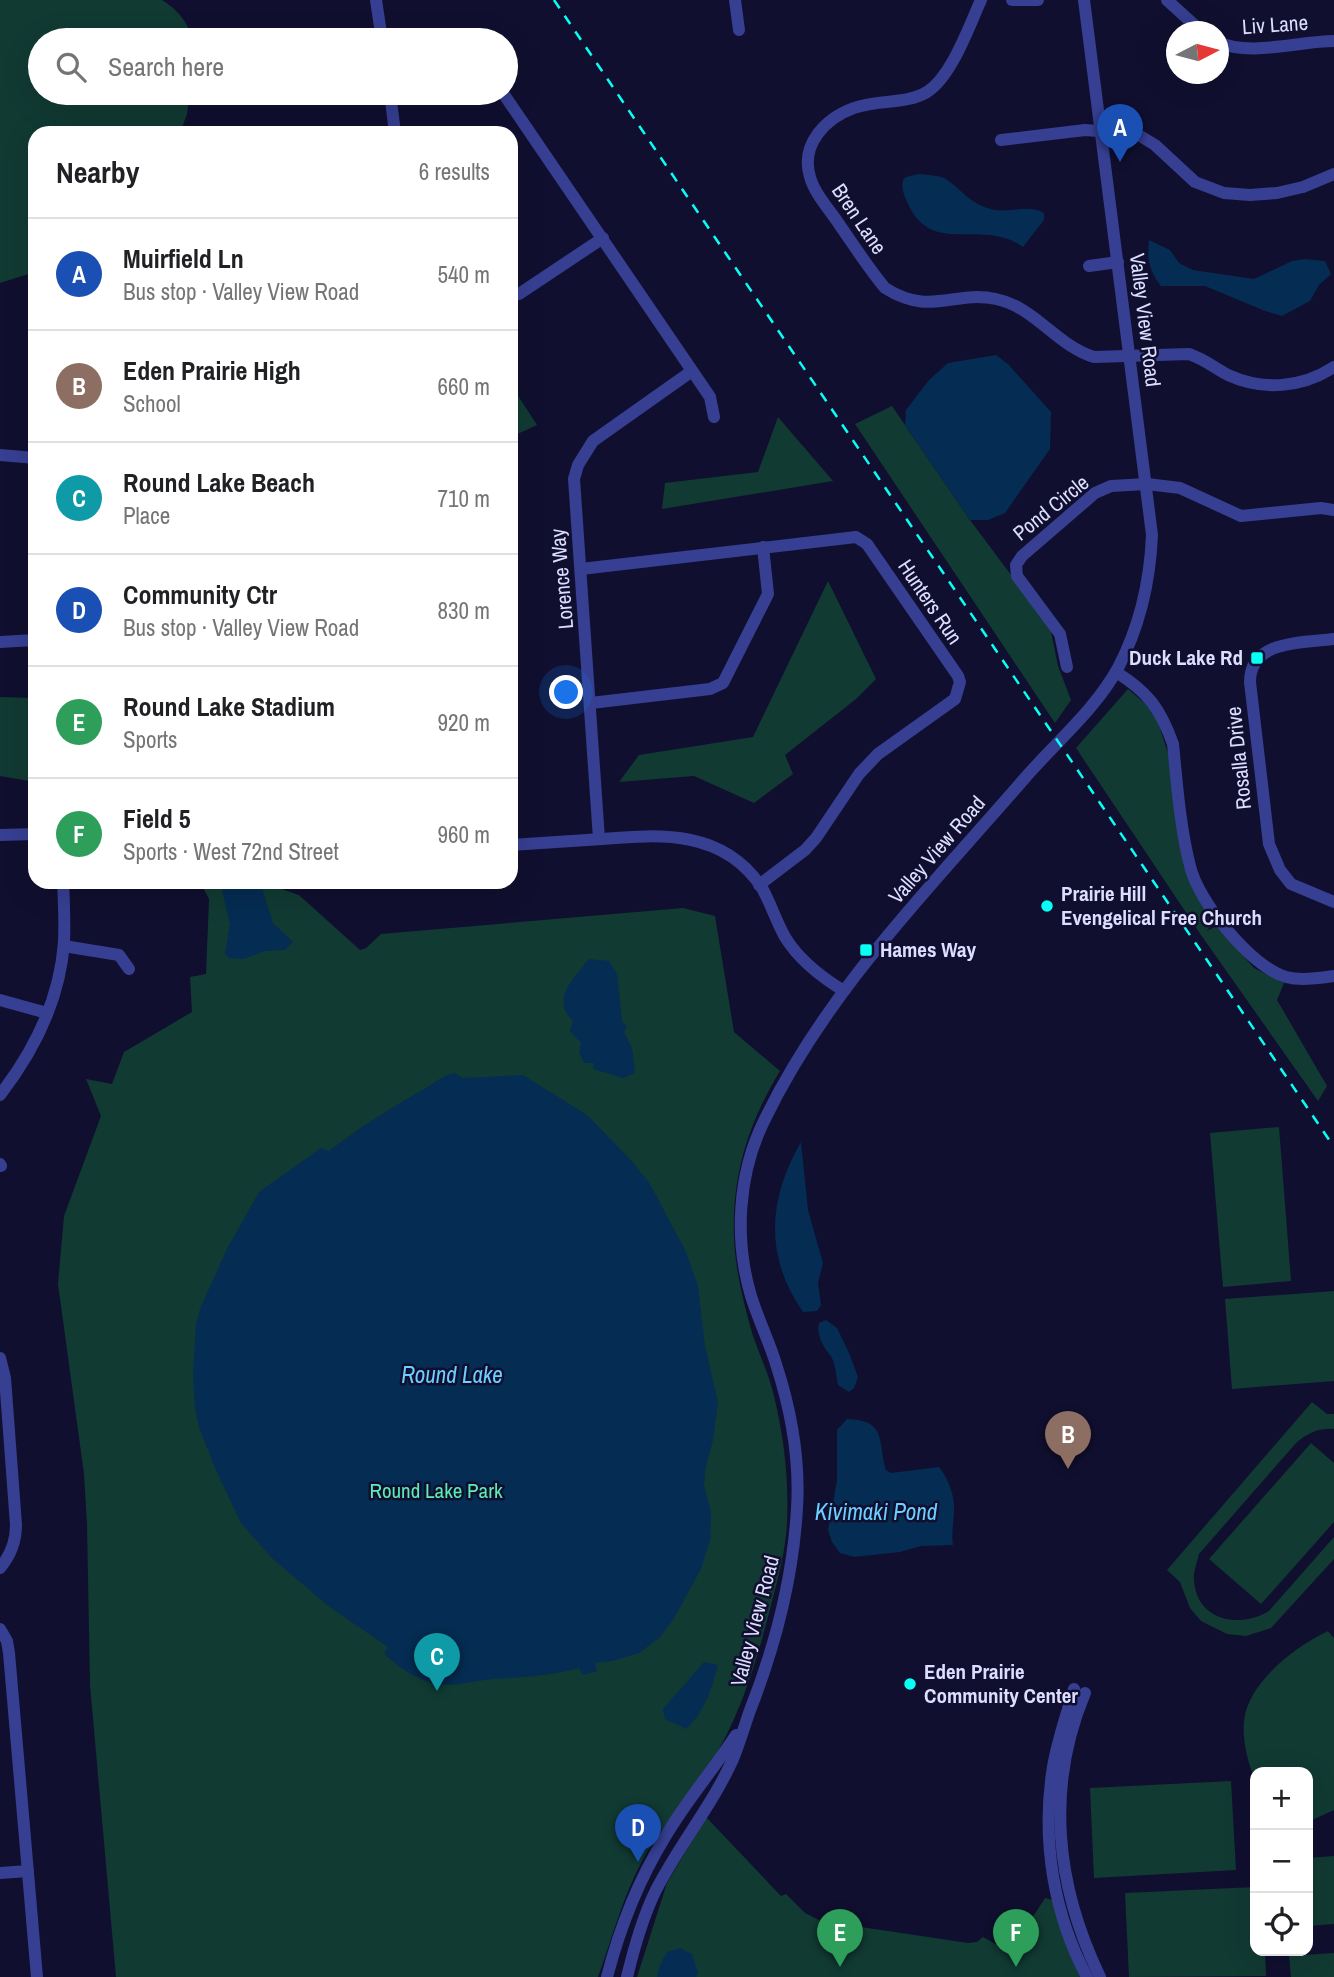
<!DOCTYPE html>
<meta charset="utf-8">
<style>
:root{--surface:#fff;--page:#f2f2f2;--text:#202124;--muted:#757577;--line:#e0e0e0;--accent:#0b8043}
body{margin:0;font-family:"Archivo Narrow",sans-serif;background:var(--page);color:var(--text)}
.controls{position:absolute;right:21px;bottom:21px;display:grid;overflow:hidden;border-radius:14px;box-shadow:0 7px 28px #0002}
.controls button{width:63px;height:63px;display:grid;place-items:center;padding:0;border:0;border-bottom:2px solid var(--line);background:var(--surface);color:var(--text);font:35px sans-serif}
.compass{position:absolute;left:1166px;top:21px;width:63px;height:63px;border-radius:50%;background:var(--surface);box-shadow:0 7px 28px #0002;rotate:84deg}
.you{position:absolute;left:567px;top:693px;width:24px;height:24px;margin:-18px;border:5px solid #fff;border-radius:50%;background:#1a73e8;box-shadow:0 0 0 10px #1a73e833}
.badge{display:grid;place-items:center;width:46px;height:46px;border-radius:50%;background:var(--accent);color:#fff;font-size:23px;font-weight:700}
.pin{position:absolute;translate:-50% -58px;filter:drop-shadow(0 2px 4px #0008)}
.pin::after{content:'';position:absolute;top:37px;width:24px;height:21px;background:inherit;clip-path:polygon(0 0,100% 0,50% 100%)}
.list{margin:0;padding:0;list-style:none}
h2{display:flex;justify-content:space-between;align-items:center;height:91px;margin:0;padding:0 28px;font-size:30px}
h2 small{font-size:23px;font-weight:400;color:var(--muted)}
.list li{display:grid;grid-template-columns:46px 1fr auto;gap:21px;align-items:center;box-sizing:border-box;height:112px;padding:0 28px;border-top:2px solid var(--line)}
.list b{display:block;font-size:26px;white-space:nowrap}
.list p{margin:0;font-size:23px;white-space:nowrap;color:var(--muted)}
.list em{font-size:23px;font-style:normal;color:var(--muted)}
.icon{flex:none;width:38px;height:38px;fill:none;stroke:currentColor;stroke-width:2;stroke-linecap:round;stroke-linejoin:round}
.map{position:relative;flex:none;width:1334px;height:1977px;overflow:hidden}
.search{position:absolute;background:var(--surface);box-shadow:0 7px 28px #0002;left:28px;top:28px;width:490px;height:77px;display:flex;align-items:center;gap:18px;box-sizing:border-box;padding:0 24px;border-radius:38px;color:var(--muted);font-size:26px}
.panel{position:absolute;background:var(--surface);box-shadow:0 7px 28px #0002;left:28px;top:126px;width:490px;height:763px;border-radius:21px}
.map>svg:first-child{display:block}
.green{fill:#113a33}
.water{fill:#052c52}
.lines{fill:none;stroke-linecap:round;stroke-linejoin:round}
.minor{stroke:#363f92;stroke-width:12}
.rail{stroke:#09fff5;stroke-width:2.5;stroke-dasharray:10 9;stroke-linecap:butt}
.poi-dot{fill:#09fff5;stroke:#100f2f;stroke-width:2.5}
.labels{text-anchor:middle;stroke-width:5;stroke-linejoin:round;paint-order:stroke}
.street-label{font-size:21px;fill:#dddeff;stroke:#100f2f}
.poi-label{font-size:21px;font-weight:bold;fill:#dddeff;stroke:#100f2f;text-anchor:start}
.park-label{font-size:21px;fill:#5cecb4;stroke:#100f2f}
.water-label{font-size:23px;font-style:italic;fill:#6bcfff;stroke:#100f2f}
</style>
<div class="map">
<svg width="1334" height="1977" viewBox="0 0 1334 1977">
<rect width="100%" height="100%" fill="#100f2f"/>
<g class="green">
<path d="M0,0h162c15,9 28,24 30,40h-152v53h150l-3,21 -7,19h-145v139l-35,11z"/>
<path d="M511,385l26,40 -26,12z"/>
<path d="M892,406l78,114 80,107 8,39 13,34 -16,23 -200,-299z"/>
<path d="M778,417l55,64 -171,28 3,-26 93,-11z"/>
<path d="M828,581l48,98 -20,20 -71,56 8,19 -39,29 -60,-27 -75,6 20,-27 114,-18z"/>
<path d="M1128,689l26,22 15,45 15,111 30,57 -8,7 11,-5 37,42 30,15 -7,17 50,86 -9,15 -117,-166 -125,-187z"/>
<path d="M0,697l35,1v84l-35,-6z"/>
<path d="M200,882h69v3l30,10 61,55 6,-2 15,-14 302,-26 32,8 19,116 46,39c-32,53 -48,104 -46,166 1,32 10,68 19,99 7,20 16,39 21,60 10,41 15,84 13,126 -1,27 -9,57 -16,83 -15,59 -32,116 -66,167 -21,31 -46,57 -64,91 -19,36 -29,76 -43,114h-482l-26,-292 -3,-161 -3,-50 -26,-190 6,-68 37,-100 -15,-37 26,5 12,-32 68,-40 -2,-35 16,-3 3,-75z"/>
<path d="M1279,1127l12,154 -68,6 -13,-154z"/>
<path d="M1334,1291v90l-102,8 -7,-90z"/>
<path d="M1312,1402l15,12h7v15c-16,-1 -26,4 -38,14l-97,111c-2,9 -6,18 -5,27 3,40 46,48 75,30l65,-74v22l-63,69 -25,8 -19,-2 -26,-13 -11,-13 -10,-26 -13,-12z"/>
<path d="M1311,1443l23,20v59l-73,82 -52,-45z"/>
<path d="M1328,1631l6,7v172l-26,12v-50h-53v8c-7,-17 -13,-41 -11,-59 4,-39 52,-75 84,-90z"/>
<path d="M1231,1781l5,89 -142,8 -4,-90z"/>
<path d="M706,1817l75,79 5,-2 19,19 16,8 147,22 9,-1 6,-5 27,15 35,-54 8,2 27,77h-443l30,-94z"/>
<path d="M1334,1856v68l-26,2v-68z"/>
<path d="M1255,1887v64h10l1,25 -137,1 -4,-84z"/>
<path d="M1334,1953v24h-43l-2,-21z"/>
</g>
<g class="water">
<path d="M919,174c8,1 20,1 27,5 15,10 24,25 45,30 17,5 38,-6 53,4v7l-21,27c-40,-29 -90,9 -114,-41 -4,-9 -8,-16 -6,-26l3,-3z"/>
<path d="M1149,240l21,10 9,13 14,7 61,9 38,-18 13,-2 20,2 6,13 -12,11 -9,16 -28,15 -17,-5 -60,-25h-44c-12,-15 -14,-27 -12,-46z"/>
<path d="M996,355l12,9 43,48 -1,37 -45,64 -17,7h-18l-65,-95 1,-15 23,-30 19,-17z"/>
<path d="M220,882h40l13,41 20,19 -8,8 -20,1 -22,8 -14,-1 -4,-5 5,-29z"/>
<path d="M589,959l20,2 8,13 5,47 5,6 -3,5 8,16 3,25 -12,5 -30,-9 1,-6h-10l-5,-11 2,-9 -11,-12 3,-10c-23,-21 1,-43 16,-62z"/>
<path d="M455,1073l7,5 61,-3 64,40 43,44 20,25 36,68 12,34 7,60 13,56 -5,38 -7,26 -2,18 7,29 -1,27 -9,29 -28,51 -13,17 -21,16 -27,8 -17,2 2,8 -14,4 -4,-7c-29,8 -56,9 -85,11 -15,1 -29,5 -43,6 -24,1 -51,-15 -67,-32l4,-6 -61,-42 -28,-24 -27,-23 -31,-35 -26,-55 -16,-41 -4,-18 -2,-36 3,-50 4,-14 27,-60 32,-57 62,-44 8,3c31,-24 63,-44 97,-63 11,-7 17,-13 29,-15z"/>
<path d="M801,1142l7,68 15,53 -5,20 3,22 -4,6 -14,1c-39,-56 -35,-113 -2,-170z"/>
<path d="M826,1320l11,8 12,25 9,24 -4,11 -5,4 -11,-7c-2,-9 -2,-22 -8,-30 -7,-9 -14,-20 -11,-32z"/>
<path d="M847,1419c40,1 31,22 39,51l5,3 48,-6c9,11 16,29 15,43 0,13 -3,23 -1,35l-32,1 -21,6 -46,5 -14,-4 -8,-11 -4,-12 9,-50v-50z"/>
<path d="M704,1662l14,3c-6,23 -14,48 -32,64l-21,-10 -2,-10z"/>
<path d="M680,1948l12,6 6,19 -2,4h-39l3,-12 7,-13z"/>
</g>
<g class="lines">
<g class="minor">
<path d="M376,0l6,40"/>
<path d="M735,0l4,30"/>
<path d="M981,0c-12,26 -29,76 -54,92 -22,13 -49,7 -73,16 -28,10 -54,36 -44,69 5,18 21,34 31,50 14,20 28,42 44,61 46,29 68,2 111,11 39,8 61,47 98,58l95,-3c15,5 26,14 39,21 35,16 74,13 106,-8"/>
<path d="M1012,0h26"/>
<path d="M1167,0l35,32"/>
<path d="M421,40l18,-2 17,2"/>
<path d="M1218,42c32,15 81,-1 116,-1"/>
<path d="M390,93l5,40"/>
<path d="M503,93l207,304 4,20"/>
<path d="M298,98l43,-5"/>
<path d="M1001,140l84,-10 52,4 18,11 40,37 29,11 26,2 27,-2 26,-6 31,-13"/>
<path d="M1089,266l29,-4"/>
<path d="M511,296l8,-2 84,-56"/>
<path d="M0,455l35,3"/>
<path d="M581,569l275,-32 11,7 91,132 2,6 -5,17 -77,55 -19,20 -43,64 -11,12 -46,35"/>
<path d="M1334,639c-32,4 -84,1 -84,43l19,162 11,26 11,14 43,18"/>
<path d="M0,642l35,-2"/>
<path d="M1067,667l-7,-33 -43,-58 -1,-11 6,-9 73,-63 16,-7 36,-2 33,4 61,28 80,-8 13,2"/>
<path d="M1116,672c32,20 44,36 57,72 4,40 7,83 17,122 8,35 61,101 96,111 15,4 33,1 48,-1"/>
<path d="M591,703l119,-14 13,-6 45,-89 -5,-47"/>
<path d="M0,835l35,-1"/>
<path d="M599,839l-25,-360 4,-14 15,-24 99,-70"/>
<path d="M511,845c30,-2 61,-4 91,-6 60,-5 122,-9 160,49 9,16 14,33 23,49 14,23 36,40 59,54"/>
<path d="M64,946l55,9 10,14"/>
<path d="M0,1000l47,13"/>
<path d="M0,1095c34,-44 60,-96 64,-153 1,-20 0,-40 -1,-60"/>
<path d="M0,1164l1,2"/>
<path d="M0,1358l5,20 11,147c0,17 -5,30 -16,43"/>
<path d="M0,1629l7,12 2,12 28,324"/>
<path d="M1074,1689c-8,28 -18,55 -22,84 -10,70 2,142 35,204"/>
<path d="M1085,1693c-40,95 -29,193 15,284"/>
<path d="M0,1873l28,-2"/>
<path d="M607,1977c13,-50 31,-96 58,-140 21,-36 49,-68 71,-102"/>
<path d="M627,1977c7,-29 15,-58 28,-85 23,-46 57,-86 78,-133 6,-15 11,-31 16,-46 26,-66 44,-134 48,-205 3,-48 -6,-98 -21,-144 -7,-23 -18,-45 -25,-68 -17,-57 -13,-122 13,-175 63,-131 166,-233 260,-342 31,-36 71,-69 94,-111 22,-42 32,-86 34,-133l-68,-535"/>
</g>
<path class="rail" d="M554,0c259,383 520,764 780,1147"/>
</g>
<g class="poi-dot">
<rect x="1250" y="651" width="14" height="14" rx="3.5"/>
<circle cx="1047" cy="906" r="7"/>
<rect x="859" y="943" width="14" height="14" rx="3.5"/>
<circle cx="910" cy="1684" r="7"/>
</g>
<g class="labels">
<g class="street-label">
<text transform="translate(1275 25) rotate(-4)" y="7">Liv Lane</text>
<text transform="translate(859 219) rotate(56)" y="7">Bren Lane</text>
<text transform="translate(1145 320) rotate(83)" y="7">Valley View Road</text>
<text transform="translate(1051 508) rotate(-39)" y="7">Pond Circle</text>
<text transform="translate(562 579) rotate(-95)" y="7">Lorence Way</text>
<text transform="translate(930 602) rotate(56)" y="7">Hunters Run</text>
<text transform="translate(1239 758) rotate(-96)" y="7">Rosalla Drive</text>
<text transform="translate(937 850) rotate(-49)" y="7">Valley View Road</text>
<text transform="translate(755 1621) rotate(-75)" y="7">Valley View Road</text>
</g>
<g class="poi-label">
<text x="1243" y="665" text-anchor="end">Duck Lake Rd</text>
<text x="1061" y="901">Prairie Hill<tspan x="1061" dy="24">Evengelical Free Church</tspan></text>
<text x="880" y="957">Hames Way</text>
<text x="924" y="1679">Eden Prairie<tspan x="924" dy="24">Community Center</tspan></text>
</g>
<g class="park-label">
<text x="436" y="1498">Round Lake Park</text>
</g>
<g class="water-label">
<text x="452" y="1383">Round Lake</text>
<text x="876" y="1520">Kivimaki Pond</text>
</g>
</g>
</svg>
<div class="controls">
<button>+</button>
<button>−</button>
<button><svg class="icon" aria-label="locate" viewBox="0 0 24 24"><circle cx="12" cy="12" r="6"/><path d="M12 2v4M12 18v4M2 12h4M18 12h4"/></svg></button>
</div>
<svg class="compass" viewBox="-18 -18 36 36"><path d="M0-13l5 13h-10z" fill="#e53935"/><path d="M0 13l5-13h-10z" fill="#757577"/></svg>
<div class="you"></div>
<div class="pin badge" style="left:1120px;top:162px;background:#1a4fb4">A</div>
<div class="pin badge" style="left:1068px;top:1469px;background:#8d6e63">B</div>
<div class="pin badge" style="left:437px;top:1691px;background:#0f9aa8">C</div>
<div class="pin badge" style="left:638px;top:1862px;background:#1a4fb4">D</div>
<div class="pin badge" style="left:840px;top:1967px;background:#2e9e5b">E</div>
<div class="pin badge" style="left:1016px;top:1967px;background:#2e9e5b">F</div>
<div class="search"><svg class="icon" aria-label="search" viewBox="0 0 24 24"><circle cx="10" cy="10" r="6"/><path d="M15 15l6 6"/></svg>Search here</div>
<section class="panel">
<h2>Nearby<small>6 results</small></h2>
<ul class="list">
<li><span class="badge" style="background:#1a4fb4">A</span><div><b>Muirfield Ln</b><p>Bus stop · Valley View Road</p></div><em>540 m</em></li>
<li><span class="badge" style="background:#8d6e63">B</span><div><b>Eden Prairie High</b><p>School</p></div><em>660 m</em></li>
<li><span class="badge" style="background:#0f9aa8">C</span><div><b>Round Lake Beach</b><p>Place</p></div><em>710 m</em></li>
<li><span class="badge" style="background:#1a4fb4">D</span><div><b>Community Ctr</b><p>Bus stop · Valley View Road</p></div><em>830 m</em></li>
<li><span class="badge" style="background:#2e9e5b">E</span><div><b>Round Lake Stadium</b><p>Sports</p></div><em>920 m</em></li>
<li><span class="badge" style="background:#2e9e5b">F</span><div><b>Field 5</b><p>Sports · West 72nd Street</p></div><em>960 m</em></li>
</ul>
</section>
</div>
